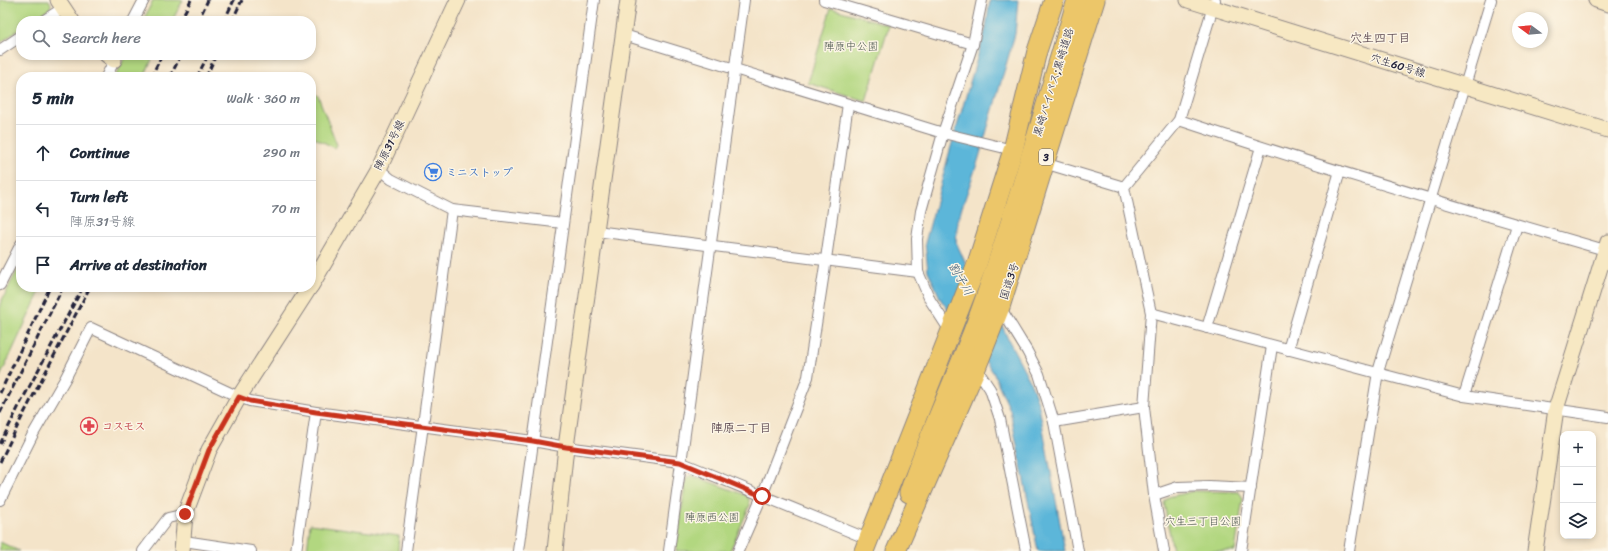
<!DOCTYPE html>
<meta charset="utf-8">
<style>
:root{--surface:#fff;--page:#f6f6f7;--text:#1f2937;--muted:#747a83;--line:#e0e1e3}
body{margin:0;font-family:Sriracha,"Klee One",sans-serif;background:var(--page);color:var(--text)}
.controls{position:absolute;right:12px;bottom:12px;display:grid;overflow:hidden;border-radius:8px;box-shadow:0 2px 6px #0003}
.controls button{width:36px;height:36px;display:grid;place-items:center;padding:0;border:0;border-bottom:1px solid var(--line);background:var(--surface);color:var(--text);font:20px sans-serif}
.compass{position:absolute;left:1512px;top:12px;width:36px;height:36px;border-radius:50%;background:var(--surface);box-shadow:0 2px 6px #0003;rotate:286deg}
.stop{position:absolute;width:12px;height:12px;margin:-9px;border:3px solid #c8321e;border-radius:50%;background:#fff}
.stop.end{background:#c8321e;border-color:#fff;box-shadow:0 1px 4px #0008}
.list{margin:0;padding:0;list-style:none}
h2{display:flex;justify-content:space-between;align-items:center;height:52px;margin:0;padding:0 16px;font-size:17px}
h2 small{font-size:13px;font-weight:400;color:var(--muted)}
.list li{display:grid;grid-template-columns:26px 1fr auto;gap:12px;align-items:center;box-sizing:border-box;height:56px;padding:0 16px;border-top:1px solid var(--line)}
.list b{display:block;font-size:15px;white-space:nowrap}
.list p{margin:0;font-size:13px;white-space:nowrap;color:var(--muted)}
.list em{font-size:13px;font-style:normal;color:var(--muted)}
.icon{flex:none;width:22px;height:22px;fill:none;stroke:currentColor;stroke-width:2;stroke-linecap:round;stroke-linejoin:round}
.map{position:relative;flex:none;width:1608px;height:551px;overflow:hidden}
.search{position:absolute;background:var(--surface);box-shadow:0 2px 6px #0003;left:16px;top:16px;width:300px;height:44px;display:flex;align-items:center;gap:10px;box-sizing:border-box;padding:0 14px;border-radius:16px;color:var(--muted);font-size:15px}
.panel{position:absolute;background:var(--surface);box-shadow:0 2px 6px #0003;left:16px;top:72px;width:300px;height:220px;border-radius:16px}
.map>svg:first-child{display:block}
.green{fill:#b2d780;stroke:#6a7c5e}
.water{fill:#5bb6d9;stroke:#3e6c8a}
.lines{fill:none;stroke-linecap:round;stroke-linejoin:round}
.street-casing{stroke:#8b8382;stroke-width:12}
.secondary-casing{stroke:#8b8382;stroke-width:17}
.highway-casing{stroke:#8b8382;stroke-width:21}
.street{stroke:#fff;stroke-width:10}
.secondary{stroke:#f7e8c3;stroke-width:15}
.highway{stroke:#ecc669;stroke-width:19}
.rail{stroke:#22223b;stroke-width:3;stroke-dasharray:6 3;stroke-linecap:butt}
.route{stroke:#c8321e;stroke-width:5}
.labels{text-anchor:middle;stroke-width:3;stroke-linejoin:round;paint-order:stroke}
.shield{fill:#fcf5e5;stroke:#63616e;stroke-width:1}
.shield-label{font-size:10px;font-weight:bold;fill:#22223b}
.park-label{font-size:11px;fill:#4d5850;stroke:#fcf5e5}
.street-label{font-size:11px;fill:#22223b;stroke:#fcf5e5}
.shop-label{font-size:11px;font-weight:bold;fill:#366cbe;stroke:#fcf5e5;text-anchor:start}
.health-label{font-size:11px;font-weight:bold;fill:#be3a42;stroke:#fcf5e5;text-anchor:start}
.neighbourhood-label{font-size:12px;font-weight:bold;fill:#635058;stroke:#fcf5e5}
.water-label{font-size:12px;font-style:italic;fill:#365672;stroke:#fcf5e5}
</style>
<div class="map">
<svg width="1608" height="551" viewBox="0 0 1608 551">
<rect width="100%" height="100%" fill="#fcf5e5"/>
<filter id="ink" filterUnits="userSpaceOnUse"><feTurbulence type="fractalNoise" baseFrequency=".025" numOctaves="2"/><feDisplacementMap in="SourceGraphic" scale="8" xChannelSelector="R" yChannelSelector="G"/><feConvolveMatrix kernelMatrix="1 2 1 2 8 2 1 2 1" color-interpolation-filters="sRGB"/></filter>
<filter id="wash" filterUnits="userSpaceOnUse"><feTurbulence type="fractalNoise" baseFrequency=".012" numOctaves="4" result="noise"/><feDisplacementMap in="SourceGraphic" scale="16" xChannelSelector="R" yChannelSelector="G"/><feGaussianBlur stdDeviation="0.9" result="paint"/><feColorMatrix in="noise" values="0 0 0 0 0 0 0 0 0 0 0 0 0 0 0 0 0 1.4 0 .05"/><feComposite in="paint" operator="in"/></filter>
<g filter="url(#wash)">
<rect width="100%" height="100%" fill="#f4e4c9"/>
<g class="green">
<path d="M0,0h49l2,4 -1,4 -18,13h-11v7l-21,15z"/>
<path d="M153,0h30l-11,21h-29z"/>
<path d="M831,8l58,17 -23,76 -58,-18z"/>
<path d="M126,55h28l-10,22h-29z"/>
<path d="M311,90l7,6 19,49 -2,3 -24,-12z"/>
<path d="M21,263v24h21l-42,90v-73z"/>
<path d="M691,475l57,21 2,9 -20,46h-54l10,-72z"/>
<path d="M1194,491l45,1 4,6 -8,53h-62l-9,-48 4,-6z"/>
<path d="M310,524l89,12 -1,15h-91z"/>
<path d="M0,542l19,9h-19z"/>
</g>
<path class="water" d="M990,0h28l-3,34 -37,127 -20,58 -2,23 10,22 31,50 11,25 22,42 9,25 26,145h-27l-28,-141 -17,-38 -52,-72 -13,-29 -3,-28 25,-93 36,-122z"/>
</g>
<g filter="url(#ink)">
<g class="lines">
<g class="street-casing">
<g id="street">
<path d="M824,0l149,44"/>
<path d="M43,21l20,-13"/>
<path d="M133,21l11,-21"/>
<path d="M624,35l319,98 70,17"/>
<path d="M0,50l21,-14"/>
<path d="M106,77l11,-22"/>
<path d="M1179,120c141,47 284,89 426,130"/>
<path d="M1044,163l80,24"/>
<path d="M379,169l12,10 61,31 111,13"/>
<path d="M596,231l322,41"/>
<path d="M0,285l21,-41"/>
<path d="M1000,307l27,44 12,23 15,48 24,129"/>
<path d="M1151,313l313,83 144,21"/>
<path d="M1207,328l54,-181"/>
<path d="M950,331l-20,-31 -12,-28 -1,-33 4,-28 22,-78 30,-89 9,-44"/>
<path d="M1288,350l52,-179"/>
<path d="M976,368l14,21 10,30 26,132"/>
<path d="M1464,396l53,-171"/>
<path d="M1054,422l90,-15"/>
<path d="M1154,495l24,-8 31,-1 42,2"/>
<path d="M0,500l32,-64 33,-57 26,-51 148,69 11,4 66,11 217,29 33,6 114,15 188,77"/>
<path d="M184,541l67,10"/>
<path d="M143,551l25,-33 17,-4"/>
<path d="M296,551l20,-139"/>
<path d="M406,551l46,-341"/>
<path d="M518,551l76,-551"/>
<path d="M669,551l75,-551"/>
<path d="M738,551l24,-55 46,-119 18,-118 22,-155"/>
<path d="M1164,551l-10,-56 -10,-88 7,-94 -27,-126 55,-67 36,-120"/>
<path d="M1241,551l31,-205"/>
<path d="M1349,551l29,-179 113,-372"/>
</g>
</g>
<g class="secondary-casing">
<g id="secondary">
<path d="M58,0l14,21"/>
<path d="M1188,0l420,130"/>
<path d="M1596,0l12,4"/>
<path d="M107,55l7,5"/>
<path d="M311,286l68,-117 79,-169"/>
<path d="M182,551l3,-37 24,-64 30,-53 71,-110"/>
<path d="M555,551l11,-104 62,-447"/>
<path d="M1535,551l21,-142 52,-167"/>
</g>
</g>
<g class="highway-casing">
<g id="highway">
<path d="M909,493c21,-63 51,-123 73,-186 36,-101 64,-205 95,-307"/>
<path d="M864,551l112,-284 37,-117 24,-99 17,-51"/>
<path d="M896,551l80,-183 24,-61 95,-307"/>
</g>
</g>
<use href="#street" class="street"/>
<use href="#secondary" class="secondary"/>
<use href="#highway" class="highway"/>
<g class="rail">
<path d="M180,21l11,-21"/>
<path d="M198,21l10,-21"/>
<path d="M224,21l10,-21"/>
<path d="M232,21l10,-21"/>
<path d="M151,77l11,-22"/>
<path d="M170,77l11,-22"/>
<path d="M197,77l11,-22"/>
<path d="M206,77l10,-22"/>
<path d="M0,393l50,-106"/>
<path d="M0,413l63,-126"/>
<path d="M0,444l20,-40 63,-117"/>
<path d="M0,462l21,-43 69,-132"/>
</g>
</g>
</g>
<g class="lines" filter="url(#ink)">
<path class="route" d="M185,514l24,-64 30,-53 11,4 66,11 217,29 33,6 114,15 82,34"/>
</g>
<defs>
<g id="supermarket-ring" transform="scale(0.9)"><circle r="9.5" fill="#fcf5e5" stroke="#3f7fe0" stroke-width="1.5"/><path d="M-6-5.5h2.5l.6 2H6L4.5 2H-2.5L-4.4-4H-6ZM-1.5 3.2a1.3 1.3 0 1 0 .1 0ZM3 3.2a1.3 1.3 0 1 0 .1 0Z" fill="#3f7fe0"/></g>
<g id="pharmacy-ring" transform="scale(0.9)"><circle r="9.5" fill="#fcf5e5" stroke="#e0444e" stroke-width="1.5"/><path d="M-2-6h4v4h4v4h-4v4h-4v-4h-4v-4h4Z" fill="#e0444e"/></g>
</defs>
<g fill-rule="evenodd">
<use href="#supermarket-ring" x="433" y="172"/>
<use href="#pharmacy-ring" x="89" y="426"/>
</g>
<g class="labels">
<rect class="shield" x="1039" y="149" width="14" height="16" rx="3"/>
<g class="shield-label">
<text x="1046" y="161">3</text>
</g>
<g class="park-label">
<text x="851" y="50">陣原中公園</text>
<text x="712" y="521">陣原西公園</text>
<text x="1203" y="525">穴生三丁目公園</text>
</g>
<g class="street-label">
<text transform="translate(1398 65) rotate(17)" y="4">穴生60号線</text>
<text transform="translate(1053 82) rotate(-73)" y="4">黒崎バイパス;黒崎道路</text>
<text transform="translate(389 145) rotate(-64)" y="4">陣原31号線</text>
<text transform="translate(1009 281) rotate(-72)" y="4">国道3号</text>
</g>
<g class="shop-label">
<text x="446" y="176">ミニストップ</text>
</g>
<g class="health-label">
<text x="102" y="430">コスモス</text>
</g>
<g class="neighbourhood-label">
<text x="1380" y="42">穴生四丁目</text>
<text x="741" y="432">陣原二丁目</text>
</g>
<g class="water-label">
<text transform="translate(961 279) rotate(60)" y="4">割子川</text>
</g>
</g>
</svg>
<div class="controls">
<button>+</button>
<button>−</button>
<button><svg class="icon" aria-label="layers" viewBox="0 0 24 24"><path d="M12 4l9 5-9 5-9-5zM3 14l9 5 9-5"/></svg></button>
</div>
<svg class="compass" viewBox="-18 -18 36 36"><path d="M0-13l5 13h-10z" fill="#e53935"/><path d="M0 13l5-13h-10z" fill="#747a83"/></svg>
<div class="stop" style="left:762px;top:496px"></div>
<div class="stop end" style="left:185px;top:514px"></div>
<div class="search"><svg class="icon" aria-label="search" viewBox="0 0 24 24"><circle cx="10" cy="10" r="6"/><path d="M15 15l6 6"/></svg>Search here</div>
<section class="panel">
<h2>5 min<small>Walk · 360 m</small></h2>
<ul class="list">
<li><svg class="icon" aria-label="ahead" viewBox="0 0 24 24"><path d="M12 20V5M6 11l6-6 6 6"/></svg><div><b>Continue</b></div><em>290 m</em></li>
<li><svg class="icon" aria-label="left" viewBox="0 0 24 24"><path d="M17 20v-9H6M10 6l-5 5 5 5"/></svg><div><b>Turn left</b><p>陣原31号線</p></div><em>70 m</em></li>
<li><svg class="icon" aria-label="arrive" viewBox="0 0 24 24"><path d="M6 21V4h12l-3 4 3 4H6"/></svg><div><b>Arrive at destination</b></div></li>
</ul>
</section>
</div>
